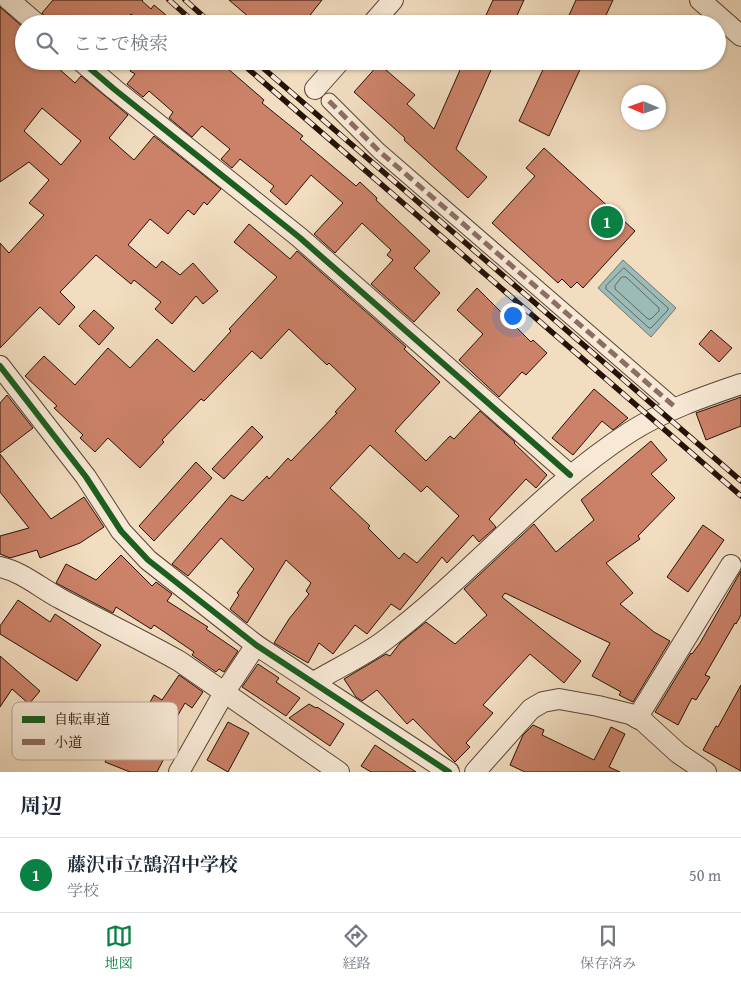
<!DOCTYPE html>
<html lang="ja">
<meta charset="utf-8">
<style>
:root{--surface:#fff;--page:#f2f2f3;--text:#1f2937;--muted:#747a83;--line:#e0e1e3;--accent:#0b8043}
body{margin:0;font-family:"Gentium Book Plus","Noto Serif JP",serif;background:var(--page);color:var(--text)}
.compass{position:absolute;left:621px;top:85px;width:45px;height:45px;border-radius:50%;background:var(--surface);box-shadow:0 1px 4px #0004;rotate:272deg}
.you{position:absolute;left:512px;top:315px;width:18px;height:18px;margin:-12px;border:4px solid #fff;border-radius:50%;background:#1a73e8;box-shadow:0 0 0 8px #1a73e833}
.badge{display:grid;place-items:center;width:32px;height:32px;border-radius:50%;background:var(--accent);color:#fff;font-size:16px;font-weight:700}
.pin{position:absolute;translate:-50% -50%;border:2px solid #fff;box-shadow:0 1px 5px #0006}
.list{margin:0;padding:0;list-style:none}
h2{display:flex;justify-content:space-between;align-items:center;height:65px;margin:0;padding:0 20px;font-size:21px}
h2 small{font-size:16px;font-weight:400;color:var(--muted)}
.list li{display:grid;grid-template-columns:32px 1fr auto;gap:15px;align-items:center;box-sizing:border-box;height:75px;padding:0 20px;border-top:1px solid var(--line)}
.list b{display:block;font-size:19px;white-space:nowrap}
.list p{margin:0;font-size:16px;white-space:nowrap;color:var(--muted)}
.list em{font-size:16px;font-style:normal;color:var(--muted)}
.icon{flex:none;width:28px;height:28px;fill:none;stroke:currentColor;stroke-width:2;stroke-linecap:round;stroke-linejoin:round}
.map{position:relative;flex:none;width:741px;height:772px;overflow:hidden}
.search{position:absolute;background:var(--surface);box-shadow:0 1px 4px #0004;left:15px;right:15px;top:15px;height:55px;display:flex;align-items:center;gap:12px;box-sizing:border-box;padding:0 18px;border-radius:28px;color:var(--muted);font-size:19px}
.sheet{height:140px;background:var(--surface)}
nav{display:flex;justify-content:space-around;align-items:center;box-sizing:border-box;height:70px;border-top:1px solid var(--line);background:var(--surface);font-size:14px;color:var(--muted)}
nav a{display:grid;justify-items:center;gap:2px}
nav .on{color:var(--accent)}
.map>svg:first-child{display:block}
.water{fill:#9cbbb6;stroke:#6d7770}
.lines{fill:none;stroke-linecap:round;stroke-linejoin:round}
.shore{stroke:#61665f;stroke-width:1}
.building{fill:#cb8269;stroke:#261208;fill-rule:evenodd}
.pedestrian-casing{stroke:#594536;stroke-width:17}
.minor-casing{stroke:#594536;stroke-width:22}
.pedestrian{stroke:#f7e9d6;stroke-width:15}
.minor{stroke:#f7e9d6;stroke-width:20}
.rail-casing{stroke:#261208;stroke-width:5.5}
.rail{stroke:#f7e9d6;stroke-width:4;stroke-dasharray:11;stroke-linecap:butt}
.quiet{stroke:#8d6e63;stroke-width:5;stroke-dasharray:10 5;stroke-linecap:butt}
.cycleway-casing{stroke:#f7e9d6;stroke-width:9}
.cycleway{stroke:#1b5e20;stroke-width:6}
.key{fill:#f7e9d6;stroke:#b8a898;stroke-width:1}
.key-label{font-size:14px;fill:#261208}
</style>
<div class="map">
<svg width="741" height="772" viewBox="0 0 741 772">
<rect width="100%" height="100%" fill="#f2ddc0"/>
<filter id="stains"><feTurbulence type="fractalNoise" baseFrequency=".004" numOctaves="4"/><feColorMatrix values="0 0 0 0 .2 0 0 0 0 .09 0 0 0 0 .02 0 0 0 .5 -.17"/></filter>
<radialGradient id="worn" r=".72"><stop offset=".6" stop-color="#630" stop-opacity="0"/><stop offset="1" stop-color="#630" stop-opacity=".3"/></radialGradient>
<path class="water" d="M623,260l53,48 -25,29 -53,-49z"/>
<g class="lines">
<g class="shore">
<path d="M624,268l44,40v2l-17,18h-2l-43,-39v-3z"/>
<path d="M622,277h4l33,31v3l-8,8h-3l-33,-30v-3z"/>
</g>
</g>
<g class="building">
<path d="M53,0h90l-1,1 9,8 3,-4 12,10 -3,4 5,5h-30l3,-3 -10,-7 -8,10h-74l-1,-4 -6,-7z"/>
<path d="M229,0h93l-19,24h-46z"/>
<path d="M493,0h31l-11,24h-31z"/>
<path d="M576,0h37l-11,24h-37z"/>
<path d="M0,7l24,21v33h26l25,22 6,-7 47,39 -19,23 25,22 20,-24 67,53 -14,16 -3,-3 -10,13 -6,-5 -20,24 -18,-15 -22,26 28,23 6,-7 18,14 13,-12 25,28 -15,13 -7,-8 -24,28 -17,-15 6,-7 -27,-22 -3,4 -35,-29 -36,37 15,15 -16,18 -19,-18 -40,41v-105l9,10 35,-38 -15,-12 20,-23 -20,-18 -29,20zM42,108l39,33 -20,24 -37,-34z"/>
<path d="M138,61h81l45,39 -2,3 41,33 -3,3 56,47 4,-4 17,16 -1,2 54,51 -16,17 26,25 -26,29 -43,-38 22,-24 -6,-5 4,-5 -29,-27 -27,30 -21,-19 29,-31 -32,-28 -25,30 -16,-14 4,-5 -34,-27 -8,9 -11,-9 9,-10 -28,-23 -10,11 -23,-19 4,-6 -24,-21 -6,6 -16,-13 8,-10 -5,-3z"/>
<path d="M464,61h31l-39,88 31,28 -19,21 -64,-58 1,-2 -51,-46 25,-28 36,31 -8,9 27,25z"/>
<path d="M547,61h37l-35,75 -30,-15z"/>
<path d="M544,148l91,83 -52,57 -6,-6 -6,6 -9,-9 -4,4 -66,-60 43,-47 -9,-8z"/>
<path d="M249,224l41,35 7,-8 109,96 -2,2 36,33 -45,49 31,30 24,-25 4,3 26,-28 35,31 -1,1 33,32 -11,13 -10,-9 -37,40 7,8 -17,15 -6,-7 -26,28 -5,-6 -42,53 -9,-6 -24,30 -12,-9 -22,29 -14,-11 -11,20 -34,-20 15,-24 20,-25 -3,-3 5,-8 -25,-23 -39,63 -17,-14 9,-14 -2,-2 17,-24 -33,-31 -33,38 -16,-12 59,-69 12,6 24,-25 2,3 19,-21 3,3 46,-48 -2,-1 21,-23 -27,-26 -2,2 -38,-36 -28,30 -9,-8 -48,50 -3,-2 -39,41 2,2 -24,26 -32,-30 -13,14 -15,-14 3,-3 -29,-27 3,-2 -32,-30 19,-20 31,29 33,-37 22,20 27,-29 37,33 37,-41 -2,-2 48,-52 -43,-35zM370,445l51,47 6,-6 32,30 -42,47 -13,-10 -5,6 -31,-31 2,-2 -40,-38z"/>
<path d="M477,288l54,54 2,-2 14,13 -21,22 -4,-3 -23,25 -40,-37 24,-26 -26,-24z"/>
<path d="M94,310l20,18 -15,17 -20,-19z"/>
<path d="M711,330l21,18 -13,14 -20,-18z"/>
<path d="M594,389l34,29 -15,12 -11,-9 -29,34 -21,-17z"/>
<path d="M7,395l26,33 -33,25v-50z"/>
<path d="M741,397v29l-35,14 -10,-27z"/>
<path d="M252,426l11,11 -39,42 -12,-10z"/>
<path d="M651,441l16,19 -16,14 24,24 -37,38 2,3 -34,24 27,30 -13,11 34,28 16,9 -37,61 -14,-7 2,-3 -29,-16 18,-33 -105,-50 -3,4 79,64 -17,22 -34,-29 -47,51 10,8 -27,30 4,4 -15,15 -42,-43 -6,5 -30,-34 -15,11 -6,-4 -12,-18 42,-25 4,2 10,-13 26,-21 29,22 32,-29 -23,-26 70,-65 22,28 38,-32 -13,-20z"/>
<path d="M0,454l51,65 33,-22 20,30 -24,16 -40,15 -3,-8 -27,8 -10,-4v-18l29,-8 -29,-36z"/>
<path d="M196,462l16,16 -58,63 -15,-15z"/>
<path d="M703,525l21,15 -36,52 -21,-15z"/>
<path d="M121,555l31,31 4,-4 16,12 -5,7 41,26 -2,2 32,22 -14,21 -5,-3 -3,3 -24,-17 2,-3 -40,-27 -3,4 -35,-22 -3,6 -57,-30 10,-19 30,16z"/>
<path d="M741,571v44l-5,9 -1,-1 -30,52 5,2 -14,23 -4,-2 -14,27 -23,-13 36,-59 1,1 8,-11z"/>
<path d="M18,600l32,22 5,-8 46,31 -24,36 -77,-47v-8z"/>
<path d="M0,656l40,35 -11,13 -17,-15 -12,18z"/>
<path d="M258,664l21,14 -3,4 24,16 -14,18 -44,-29z"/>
<path d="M179,675l24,17 -11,16 -7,-5 -21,36 8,4 -15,29h-27l-25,-10 13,-27 11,5 25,-45 8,5z"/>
<path d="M741,685v86l-38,-21 13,-24 2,1z"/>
<path d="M309,704l7,4 1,-1 27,17 -14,22 -41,-28z"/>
<path d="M228,722l21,11 -21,39 -21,-12z"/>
<path d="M533,725l11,5 -2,5 52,25 17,-33 14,7 -16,33 11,5h-95l-15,-7 13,-30z"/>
<path d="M375,745l41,27h-45l-10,-6z"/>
</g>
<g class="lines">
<g class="pedestrian-casing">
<path id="pedestrian" d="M329,101l50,50 296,256"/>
</g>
<g class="minor-casing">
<g id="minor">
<path d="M9,0l28,24"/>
<path d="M700,0l41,36"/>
<path d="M372,24l21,-24"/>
<path d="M81,61l33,28 185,148 271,238"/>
<path d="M315,89l25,-28"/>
<path d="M0,366l86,111 35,54 27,29 108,85 193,127"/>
<path d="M0,567c23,5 40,21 61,32 39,21 79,40 118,62l160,111"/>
<path d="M314,682c23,-14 50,-26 71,-42 86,-65 155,-150 245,-208 35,-22 73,-35 111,-48"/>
<path d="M637,718l94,-153"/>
<path d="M179,772l45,-79 32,-48"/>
<path d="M475,772l56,-63 12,-7 16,-3 39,7 32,8 13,7 35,32 28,19"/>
</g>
</g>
<use href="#pedestrian" class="pedestrian"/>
<use href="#minor" class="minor"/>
<g class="rail-casing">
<g id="rail">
<path d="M169,0l27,24"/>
<path d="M185,0l27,24"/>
<path d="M239,61l502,435"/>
<path d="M255,61l486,420"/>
</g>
</g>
<use href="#rail" class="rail"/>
<path class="quiet" d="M329,101l50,50 296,256"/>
<g class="cycleway-casing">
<g id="cycleway">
<path d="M81,61l33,28 185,148 271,238"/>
<path d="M0,366l86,111 35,54 27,29 108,85 193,127"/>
</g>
</g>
<use href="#cycleway" class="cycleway"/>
</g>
<rect x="12" y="702" width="166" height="58" rx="8" class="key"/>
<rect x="22" y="716" width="23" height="7" fill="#1b5e20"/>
<rect x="22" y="739" width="23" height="6" fill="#8d6e63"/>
<g class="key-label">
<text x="54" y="724">自転車道</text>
<text x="54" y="747">小道</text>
</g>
<rect width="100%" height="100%" filter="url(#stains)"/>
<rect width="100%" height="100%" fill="url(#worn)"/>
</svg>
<svg class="compass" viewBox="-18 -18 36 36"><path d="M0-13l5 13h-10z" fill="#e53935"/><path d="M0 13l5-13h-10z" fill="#747a83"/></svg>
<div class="you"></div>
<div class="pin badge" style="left:607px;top:222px">1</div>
<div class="search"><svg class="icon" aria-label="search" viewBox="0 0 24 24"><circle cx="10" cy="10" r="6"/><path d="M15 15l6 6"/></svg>ここで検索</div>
</div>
<section class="sheet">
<h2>周辺<small></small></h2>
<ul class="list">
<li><span class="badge">1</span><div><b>藤沢市立鵠沼中学校</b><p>学校</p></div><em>50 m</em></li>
</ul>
</section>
<nav>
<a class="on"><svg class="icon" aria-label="map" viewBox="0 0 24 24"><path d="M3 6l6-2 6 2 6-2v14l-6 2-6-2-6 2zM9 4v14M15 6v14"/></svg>地図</a>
<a><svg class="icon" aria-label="directions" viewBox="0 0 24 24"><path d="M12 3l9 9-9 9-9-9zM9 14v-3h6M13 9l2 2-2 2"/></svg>経路</a>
<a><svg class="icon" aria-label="saved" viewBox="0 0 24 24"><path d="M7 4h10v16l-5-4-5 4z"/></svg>保存済み</a>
</nav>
